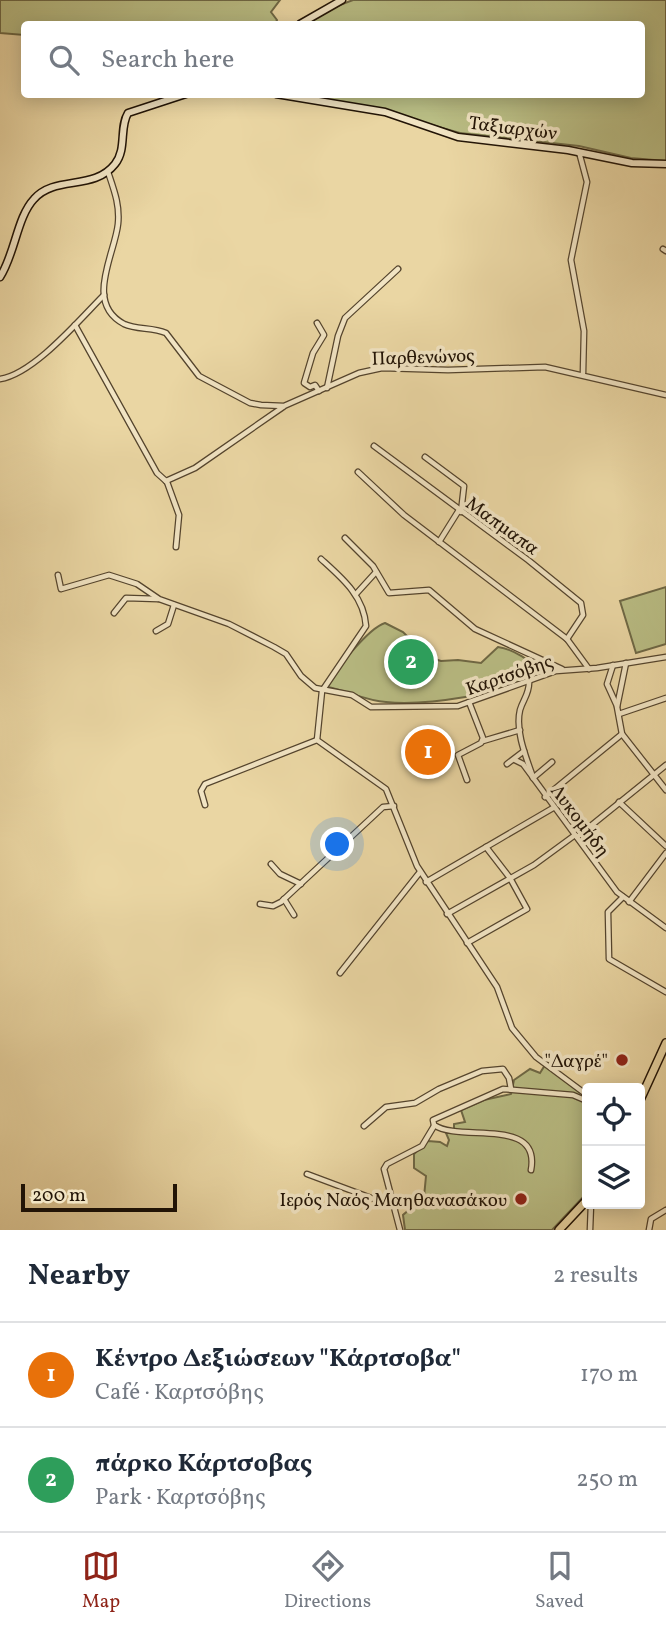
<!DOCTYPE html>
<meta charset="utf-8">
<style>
:root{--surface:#fff;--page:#f6f6f7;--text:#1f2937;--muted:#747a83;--line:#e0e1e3;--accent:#8f2418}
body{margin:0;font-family:Vollkorn,serif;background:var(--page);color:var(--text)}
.controls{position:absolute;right:21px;bottom:21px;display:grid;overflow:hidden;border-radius:7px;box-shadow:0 4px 18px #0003}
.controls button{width:63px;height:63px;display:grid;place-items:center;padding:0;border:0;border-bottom:2px solid var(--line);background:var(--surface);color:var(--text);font:35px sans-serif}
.scale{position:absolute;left:21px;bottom:18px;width:156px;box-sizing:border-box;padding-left:7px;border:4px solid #221406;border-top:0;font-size:19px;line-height:24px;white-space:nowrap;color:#221406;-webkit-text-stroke:5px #f1e4c3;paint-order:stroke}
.you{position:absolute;left:338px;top:845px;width:24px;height:24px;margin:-18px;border:5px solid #fff;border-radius:50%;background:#1a73e8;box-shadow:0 0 0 10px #1a73e833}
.badge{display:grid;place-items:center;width:46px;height:46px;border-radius:50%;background:var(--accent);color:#fff;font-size:23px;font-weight:700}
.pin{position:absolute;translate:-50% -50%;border:4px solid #fff;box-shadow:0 2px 7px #0006}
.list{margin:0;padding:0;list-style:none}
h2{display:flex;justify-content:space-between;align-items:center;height:91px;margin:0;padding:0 28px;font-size:30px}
h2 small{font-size:23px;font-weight:400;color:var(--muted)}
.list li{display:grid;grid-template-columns:46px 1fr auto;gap:21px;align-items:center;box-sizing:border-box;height:105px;padding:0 28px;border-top:2px solid var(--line)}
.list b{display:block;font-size:26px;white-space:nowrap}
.list p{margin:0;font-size:23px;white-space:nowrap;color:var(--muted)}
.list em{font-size:23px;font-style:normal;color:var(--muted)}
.icon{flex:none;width:38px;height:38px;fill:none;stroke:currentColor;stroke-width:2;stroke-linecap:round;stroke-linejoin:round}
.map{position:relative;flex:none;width:666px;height:1230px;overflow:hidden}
.search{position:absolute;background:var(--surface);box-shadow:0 4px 18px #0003;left:21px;right:21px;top:21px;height:77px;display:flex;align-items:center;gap:18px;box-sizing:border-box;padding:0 24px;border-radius:7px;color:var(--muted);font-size:26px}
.sheet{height:301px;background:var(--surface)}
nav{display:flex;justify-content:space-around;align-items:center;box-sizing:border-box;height:98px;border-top:2px solid var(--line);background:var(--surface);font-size:19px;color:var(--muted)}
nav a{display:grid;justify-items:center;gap:4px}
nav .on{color:var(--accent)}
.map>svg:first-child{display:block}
.green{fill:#b9bd84;stroke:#6e6845;stroke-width:2}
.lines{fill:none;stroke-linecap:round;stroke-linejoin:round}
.street-casing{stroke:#54442d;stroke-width:7}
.secondary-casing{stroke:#221406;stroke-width:9}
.primary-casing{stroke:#221406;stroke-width:10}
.street{stroke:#f1e4c3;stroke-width:4.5}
.secondary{stroke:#f1e4c3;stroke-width:6}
.primary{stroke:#ead6a3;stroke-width:7}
.poi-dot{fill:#8f2418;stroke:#f1e4c3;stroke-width:2.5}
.labels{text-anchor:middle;stroke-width:7;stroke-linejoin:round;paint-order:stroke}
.street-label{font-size:19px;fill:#221406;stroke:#f1e4c3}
.poi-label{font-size:19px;fill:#221406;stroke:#f1e4c3;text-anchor:end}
</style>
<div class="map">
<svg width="666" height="1230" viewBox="0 0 666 1230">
<rect width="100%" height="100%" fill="#ead6a3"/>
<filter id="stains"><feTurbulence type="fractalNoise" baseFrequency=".00286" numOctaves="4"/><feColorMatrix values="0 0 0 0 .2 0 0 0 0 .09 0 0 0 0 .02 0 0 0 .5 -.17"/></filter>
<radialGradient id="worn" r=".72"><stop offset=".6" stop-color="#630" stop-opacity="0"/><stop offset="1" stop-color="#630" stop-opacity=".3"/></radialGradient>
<g class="green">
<path d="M0,0h280l-9,12 6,8 -2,4h-251v11l-24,-2z"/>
<path d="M353,0h313v161l-35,-3 -52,-12 -119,-13 -75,-21 -82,-17 339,-1v-70h-334l16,-13z"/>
<path d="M666,587v57l-30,9 -16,-52z"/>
<path d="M385,623l18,9 25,25 13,4 17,-1 23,3 17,-16c14,2 36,14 42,27 -32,20 -116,32 -154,28 -19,-1 -39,-11 -58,-15 5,-16 41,-59 57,-64z"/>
<path d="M545,1065l42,32v96l-35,37h-147l-2,-15 21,-18 2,-21 -12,-8v-14l14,-13 12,1 7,4 2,-6 -3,-7h8v-9l11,-2 -4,-12 23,-10 27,-6 3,-14 16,-11 10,4z"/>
</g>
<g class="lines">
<g class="street-casing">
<g id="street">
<path d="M579,152l8,30 -16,78 13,71 -1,42"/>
<path d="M108,172c6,18 12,33 10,52 -3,30 -34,79 6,100 13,6 28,3 42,9l33,43 51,27 11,2 23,1 75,-33 23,-5 66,2 97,-3 121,28"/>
<path d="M663,249l3,2"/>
<path d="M317,323l7,12 -11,18 -9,30 6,4 5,-2 4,6"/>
<path d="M75,325l82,148 10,9 12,33 -3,32"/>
<path d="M0,379c34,-5 80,-60 104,-84"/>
<path d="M327,388l11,-52 7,-18 53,-49"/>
<path d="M374,446l154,114 53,43 2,12 -16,24"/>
<path d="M425,457l39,29 -3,26"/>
<path d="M358,472l46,43 163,124 22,30"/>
<path d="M166,481l29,-13 88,-61"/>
<path d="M345,538l28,28 16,27 40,-3 46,39 87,40"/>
<path d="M439,542l20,-32"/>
<path d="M321,559c21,19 43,37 45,67l-44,65 -5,49 69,49 31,77 80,121 15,41 24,29 51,38"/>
<path d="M58,575l3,14 48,-14 28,9 22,15 70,25 45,23 12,7 15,22 14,12 37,7 19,12 87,-1 98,-35 41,-3 69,-11"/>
<path d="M356,594l20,-22"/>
<path d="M114,613l12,-15 32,1"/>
<path d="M156,631l12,-7 6,-19"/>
<path d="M626,663l-9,44 5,27 44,56"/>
<path d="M613,665l-6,19 10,22"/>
<path d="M529,683c0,11 -6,17 -9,27 -5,21 6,47 13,67"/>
<path d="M619,714l47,-16"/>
<path d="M483,741l37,-11"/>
<path d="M515,760l8,4 94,128 49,36"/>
<path d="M507,764l17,-13"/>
<path d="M533,778l19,-16"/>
<path d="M467,780l-9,-25 23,-12 2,-5 -14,-36"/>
<path d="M545,797l77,-63"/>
<path d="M619,802l47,44"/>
<path d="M205,805l-4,-14 4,-7 112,-44"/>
<path d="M577,837l89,-72"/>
<path d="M271,864l9,10 21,10"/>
<path d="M426,882l127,-74"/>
<path d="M623,897l-15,15 1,47 57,33"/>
<path d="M284,899l10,16"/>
<path d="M629,902l37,-49"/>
<path d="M260,904l13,2 8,-4 102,-95 11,-1"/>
<path d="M447,914l87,-49 41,-30"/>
<path d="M467,943l60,-34 -17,-31 -24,-31"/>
<path d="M340,973l80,-101"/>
<path d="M364,1126l22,-19 29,-4 24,-14 43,-18 21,-2 6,9 2,11"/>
<path d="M531,1170c10,-54 -71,-27 -97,-45l-1,-5 70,-31 70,6 14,6"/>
<path d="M307,1174l83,31"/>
<path d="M400,1230l-16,-61 3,-5 35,-18 12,-20"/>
<path d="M590,1230l1,-26"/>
<path d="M649,1230l2,-11 15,-9"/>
</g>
</g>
<g class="secondary-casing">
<g id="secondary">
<path d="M300,24l42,-24"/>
<path d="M276,94l109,18 73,25 110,13 64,13 34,1"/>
<path d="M0,277c15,-23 17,-60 34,-78 21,-24 60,-8 81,-35 12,-15 4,-36 13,-51l58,-19"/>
</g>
</g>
<g class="primary-casing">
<g id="primary">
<path d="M640,1100l26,-57"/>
<path d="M559,1230l28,-30"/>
</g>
</g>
<use href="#street" class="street"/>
<use href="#secondary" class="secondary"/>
<use href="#primary" class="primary"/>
</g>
<g class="poi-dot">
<circle cx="622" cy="1060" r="7"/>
<circle cx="521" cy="1199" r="7"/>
</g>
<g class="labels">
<g class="street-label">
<text transform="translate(513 127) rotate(7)" y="7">Ταξιαρχών</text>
<text transform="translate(423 356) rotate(-2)" y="7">Παρθενώνος</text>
<text transform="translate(503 525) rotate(36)" y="7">Μαπμαπα</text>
<text transform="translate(509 674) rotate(-19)" y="7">Καρτσόβης</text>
<text transform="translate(581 820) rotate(53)" y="7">Λυκομήδη</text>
</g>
<g class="poi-label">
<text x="608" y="1067">"Δαγρέ"</text>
<text x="507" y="1206">Ιερός Ναός Μαηθανασάκου</text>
</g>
</g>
<rect width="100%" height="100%" filter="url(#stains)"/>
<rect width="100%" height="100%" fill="url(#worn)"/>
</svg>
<div class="controls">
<button><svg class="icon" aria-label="locate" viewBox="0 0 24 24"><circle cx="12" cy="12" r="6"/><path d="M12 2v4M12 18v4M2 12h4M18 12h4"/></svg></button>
<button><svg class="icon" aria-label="layers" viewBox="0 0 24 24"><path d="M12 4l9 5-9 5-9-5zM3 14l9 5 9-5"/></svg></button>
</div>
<div class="scale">200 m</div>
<div class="you"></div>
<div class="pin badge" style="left:428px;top:752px;background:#e8710a">1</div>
<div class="pin badge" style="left:411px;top:662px;background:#2e9e5b">2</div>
<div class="search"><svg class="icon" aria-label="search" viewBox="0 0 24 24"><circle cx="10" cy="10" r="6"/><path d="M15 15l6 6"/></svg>Search here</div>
</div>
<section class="sheet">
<h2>Nearby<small>2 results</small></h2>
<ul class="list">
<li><span class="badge" style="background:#e8710a">1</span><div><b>Κέντρο Δεξιώσεων &quot;Κάρτσοβα&quot;</b><p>Café · Καρτσόβης</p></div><em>170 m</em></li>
<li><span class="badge" style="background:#2e9e5b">2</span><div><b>πάρκο Κάρτσοβας</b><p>Park · Καρτσόβης</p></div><em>250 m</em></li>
</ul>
</section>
<nav>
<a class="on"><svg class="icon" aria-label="map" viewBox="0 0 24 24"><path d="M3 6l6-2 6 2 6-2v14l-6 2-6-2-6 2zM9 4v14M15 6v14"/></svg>Map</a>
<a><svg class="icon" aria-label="directions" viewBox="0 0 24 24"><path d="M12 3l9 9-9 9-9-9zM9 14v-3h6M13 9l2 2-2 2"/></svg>Directions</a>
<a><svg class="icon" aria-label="saved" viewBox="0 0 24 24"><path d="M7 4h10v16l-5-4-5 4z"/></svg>Saved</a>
</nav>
